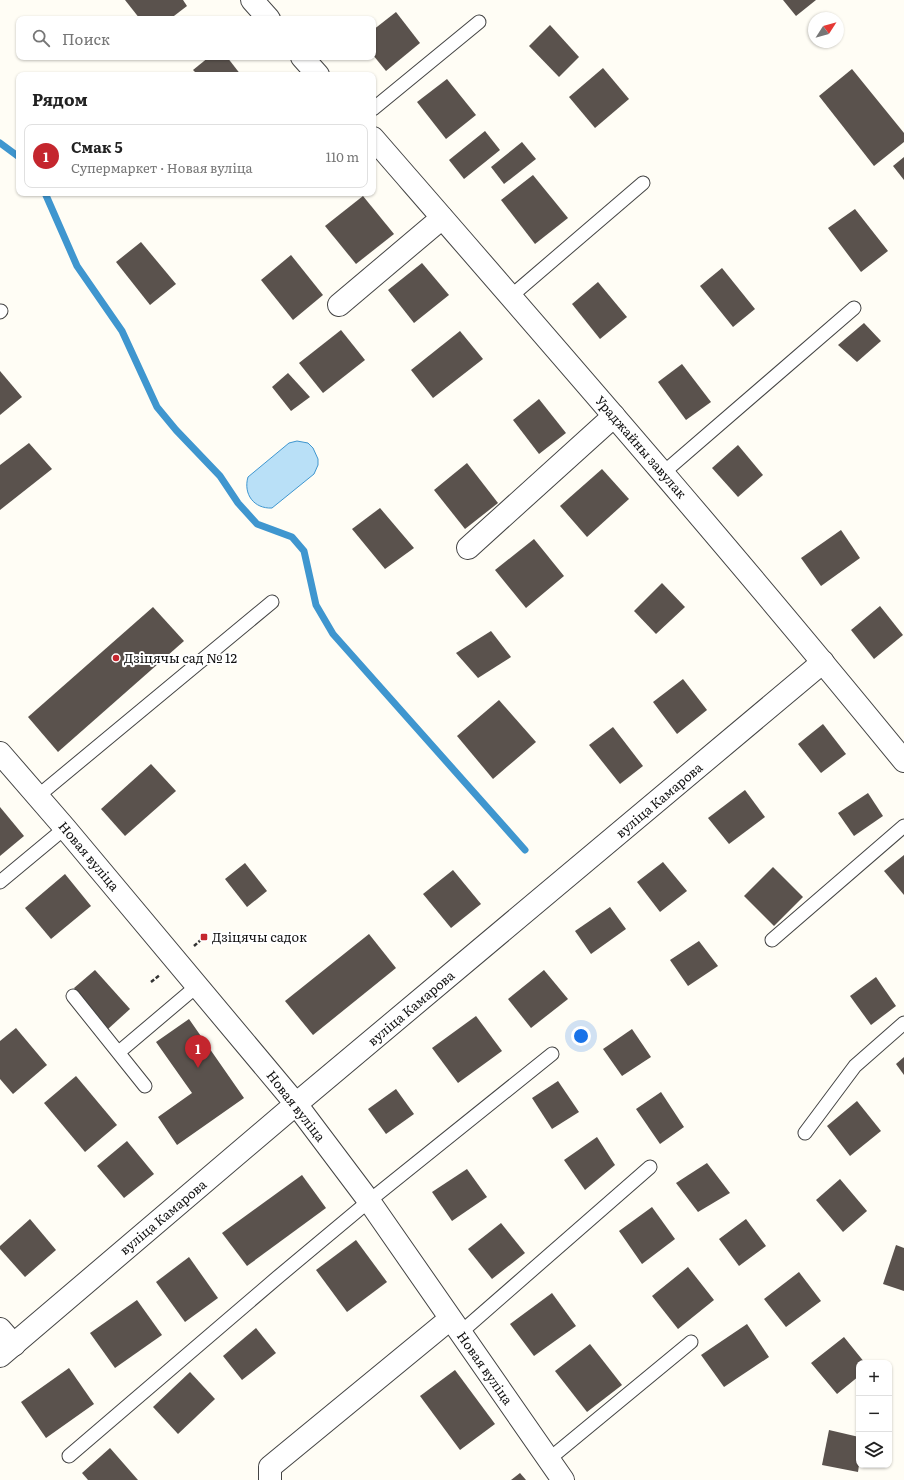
<!DOCTYPE html>
<html lang="ru">
<meta charset="utf-8">
<style>
:root{--surface:#fff;--page:#f6f6f6;--text:#222;--muted:#767676;--line:#e0e0e0;--accent:#c4262e}
body{margin:0;font-family:Literata,serif;background:var(--page);color:var(--text)}
.controls{position:absolute;right:12px;bottom:12px;display:grid;overflow:hidden;border-radius:8px;box-shadow:0 1px 3px #0004}
.controls button{width:36px;height:36px;display:grid;place-items:center;padding:0;border:0;border-bottom:1px solid var(--line);background:var(--surface);color:var(--text);font:20px sans-serif}
.compass{position:absolute;left:808px;top:12px;width:36px;height:36px;border-radius:50%;background:var(--surface);box-shadow:0 1px 3px #0004;rotate:54deg}
.you{position:absolute;left:581px;top:1036px;width:14px;height:14px;margin:-10px;border:3px solid #fff;border-radius:50%;background:#1a73e8;box-shadow:0 0 0 6px #1a73e833}
.badge{display:grid;place-items:center;width:26px;height:26px;border-radius:50%;background:var(--accent);color:#fff;font-size:13px;font-weight:700}
.pin{position:absolute;translate:-50% -33px;filter:drop-shadow(0 1px 2px #0008)}
.pin::after{content:'';position:absolute;top:21px;width:14px;height:12px;background:inherit;clip-path:polygon(0 0,100% 0,50% 100%)}
.list{margin:0;padding:0;list-style:none}
h2{display:flex;justify-content:space-between;align-items:center;height:52px;margin:0;padding:0 16px;font-size:17px}
h2 small{font-size:13px;font-weight:400;color:var(--muted)}
.list li{display:grid;grid-template-columns:26px 1fr auto;gap:12px;align-items:center;box-sizing:border-box;height:64px;margin:0 8px 8px;padding:0 8px;border:1px solid var(--line);border-radius:8px}
.list b{display:block;font-size:15px;white-space:nowrap}
.list p{margin:0;font-size:13px;white-space:nowrap;color:var(--muted)}
.list em{font-size:13px;font-style:normal;color:var(--muted)}
.icon{flex:none;width:22px;height:22px;fill:none;stroke:currentColor;stroke-width:2;stroke-linecap:round;stroke-linejoin:round}
.map{position:relative;flex:none;width:904px;height:1480px;overflow:hidden}
.search{position:absolute;background:var(--surface);box-shadow:0 1px 3px #0004;left:16px;top:16px;width:360px;height:44px;display:flex;align-items:center;gap:10px;box-sizing:border-box;padding:0 14px;border-radius:8px;color:var(--muted);font-size:15px}
.panel{position:absolute;background:var(--surface);box-shadow:0 1px 3px #0004;left:16px;top:72px;width:360px;height:124px;border-radius:8px}
.map>svg:first-child{display:block}
.water{fill:#b9e0f7;stroke:#3f96cf}
.lines{fill:none;stroke-linecap:round;stroke-linejoin:round}
.stream{stroke:#3f96cf;stroke-width:7}
.building{fill:#5a524d}
.lane-casing{stroke:#444;stroke-width:15}
.street-casing{stroke:#444;stroke-width:24}
.path{stroke:#333;stroke-width:2.5;stroke-dasharray:4 2;stroke-linecap:butt}
.lane{stroke:#fff;stroke-width:13}
.street{stroke:#fff;stroke-width:22}
.poi-dot{fill:#c4262e;stroke:#fff;stroke-width:1.5}
.labels{text-anchor:middle;stroke-width:4;stroke-linejoin:round;paint-order:stroke}
.street-label{font-size:13px;fill:#111;stroke:#fff}
.poi-label{font-size:13px;fill:#111;stroke:#fff;text-anchor:start}
</style>
<div class="map">
<svg width="904" height="1480" viewBox="0 0 904 1480">
<rect width="100%" height="100%" fill="#fffdf5"/>
<path class="water" d="M297,441l11,2 5,5 5,11v6l-4,9 -42,34c-18,1 -29,-14 -24,-31l41,-34z"/>
<g class="lines">
<g class="stream">
<path d="M0,143l19,14"/>
<path d="M45,193l32,73 45,65 35,76 19,23 44,46 18,27 19,21 35,13 12,14 12,54 17,29 192,216"/>
</g>
</g>
<g class="building">
<path d="M125,0h58l4,6 -17,13h-30z"/>
<path d="M783,0h33l-20,16z"/>
<path d="M396,12l24,31 -34,28 -13,-16v-25z"/>
<path d="M550,25l29,32 -20,20 -30,-31z"/>
<path d="M209,57h18l14,18h-43l-5,-5z"/>
<path d="M603,68l26,31 -34,29 -26,-31z"/>
<path d="M852,69l52,64v9l-30,24 -55,-70z"/>
<path d="M447,79l29,36 -30,24 -29,-37z"/>
<path d="M485,131l15,19 -36,29 -15,-19z"/>
<path d="M522,142l14,17 -32,25 -13,-17z"/>
<path d="M904,157v23l-11,-14z"/>
<path d="M533,175l35,43 -33,26 -34,-44z"/>
<path d="M363,196l31,38 -38,30 -31,-38z"/>
<path d="M855,209l33,42 -27,21 -33,-44z"/>
<path d="M141,242l35,42 -26,21 -34,-43z"/>
<path d="M291,255l32,40 -30,25 -32,-40z"/>
<path d="M422,263l27,32 -35,28 -26,-33z"/>
<path d="M722,268l33,41 -22,18 -33,-41z"/>
<path d="M598,282l29,35 -27,22 -28,-35z"/>
<path d="M864,323l17,18 -24,21 -19,-17z"/>
<path d="M341,330l24,30 -42,33 -24,-30z"/>
<path d="M460,331l23,28 -50,39 -22,-28z"/>
<path d="M682,364l29,38 -25,18 -28,-38z"/>
<path d="M0,371l22,26 -22,18z"/>
<path d="M288,373l22,24 -19,14 -19,-24z"/>
<path d="M539,399l27,34 -27,21 -26,-34z"/>
<path d="M29,443l23,26 -52,41v-45z"/>
<path d="M738,445l25,30 -25,22 -26,-29z"/>
<path d="M467,463l31,40 -33,26 -31,-39z"/>
<path d="M602,469l27,30 -42,38 -27,-31z"/>
<path d="M380,508l34,40 -29,21 -33,-40z"/>
<path d="M841,530l19,28 -39,28 -20,-28z"/>
<path d="M534,539l30,37 -38,32 -31,-38z"/>
<path d="M662,583l23,24 -29,27 -22,-23z"/>
<path d="M880,606l23,29 -29,24 -23,-29z"/>
<path d="M153,607l31,34 -126,111 -30,-35z"/>
<path d="M491,631l20,26 -33,21 -22,-25z"/>
<path d="M683,679l24,31 -30,24 -24,-32z"/>
<path d="M499,700l37,42 -43,37 -36,-43z"/>
<path d="M823,724l23,30 -25,19 -23,-29z"/>
<path d="M613,727l30,39 -23,18 -31,-39z"/>
<path d="M151,764l25,27 -51,45 -24,-27z"/>
<path d="M745,790l20,27 -36,27 -21,-26z"/>
<path d="M868,793l15,23 -29,20 -16,-23z"/>
<path d="M0,807l24,29 -24,20z"/>
<path d="M904,855v40l-20,-24z"/>
<path d="M663,862l24,29 -27,21 -23,-30z"/>
<path d="M245,863l22,28 -20,16 -22,-28z"/>
<path d="M773,867l30,30 -29,29 -30,-30z"/>
<path d="M453,870l28,34 -30,24 -28,-34z"/>
<path d="M65,874l26,32 -40,33 -26,-31z"/>
<path d="M610,907l16,22 -35,25 -16,-23z"/>
<path d="M369,934l27,34 -83,67 -28,-34z"/>
<path d="M699,941l19,25 -30,20 -18,-26z"/>
<path d="M95,970l35,39 -22,20 -34,-41z"/>
<path d="M544,970l24,29 -37,29 -23,-29z"/>
<path d="M876,977l20,29 -25,19 -21,-29z"/>
<path d="M476,1016l26,35 -44,32 -26,-35z"/>
<path d="M189,1019l55,79 -67,47 -19,-28 34,-24 -36,-51z"/>
<path d="M16,1028l31,37 -34,29 -13,-15v-38z"/>
<path d="M632,1029l19,28 -29,19 -19,-27z"/>
<path d="M904,1057v18l-8,-11z"/>
<path d="M76,1076l41,49 -32,27 -41,-49z"/>
<path d="M558,1081l21,31 -27,17 -20,-31z"/>
<path d="M396,1089l18,25 -28,20 -18,-25z"/>
<path d="M661,1092l23,35 -24,17 -24,-35z"/>
<path d="M857,1101l24,30 -31,25 -23,-30z"/>
<path d="M597,1137l18,28 -30,25 -21,-30z"/>
<path d="M127,1141l27,33 -30,24 -27,-32z"/>
<path d="M707,1163l23,30 -32,19 -22,-29z"/>
<path d="M467,1169l20,28 -35,24 -20,-29z"/>
<path d="M302,1175l24,33 -79,58 -25,-33z"/>
<path d="M840,1179l27,32 -24,21 -27,-32z"/>
<path d="M652,1207l23,32 -33,25 -23,-33z"/>
<path d="M30,1219l26,31 -31,27 -25,-28v-3z"/>
<path d="M746,1219l20,27 -27,20 -20,-27z"/>
<path d="M501,1223l24,30 -33,26 -24,-30z"/>
<path d="M356,1240l31,42 -40,30 -31,-42z"/>
<path d="M896,1245l8,3v43l-21,-7z"/>
<path d="M189,1257l29,41 -33,24 -29,-40z"/>
<path d="M688,1267l26,33 -36,29 -26,-33z"/>
<path d="M799,1272l22,29 -35,26 -22,-28z"/>
<path d="M552,1293l24,33 -42,30 -24,-32z"/>
<path d="M137,1300l25,35 -47,33 -25,-35z"/>
<path d="M747,1324l22,33 -45,30 -23,-32z"/>
<path d="M256,1328l20,25 -34,27 -19,-24z"/>
<path d="M844,1337l21,26h-6v13l-22,18 -26,-31z"/>
<path d="M590,1344l32,41 -35,27 -32,-41z"/>
<path d="M69,1368l25,36 -48,34 -25,-36z"/>
<path d="M455,1370l40,54 -35,26 -40,-54z"/>
<path d="M190,1372l25,27 -37,35 -25,-27z"/>
<path d="M829,1430l30,7v28l-1,7 -36,-7z"/>
<path d="M110,1448l28,32h-50l-6,-7z"/>
<path d="M520,1473l6,7h-15z"/>
</g>
<g class="lines">
<g class="lane-casing">
<g id="lane">
<path d="M373,109l106,-87"/>
<path d="M510,297l133,-114"/>
<path d="M0,312l1,-1"/>
<path d="M663,473l191,-165"/>
<path d="M38,796l234,-194"/>
<path d="M0,882l65,-54"/>
<path d="M772,940l132,-114"/>
<path d="M73,996l72,90"/>
<path d="M119,1052l78,-66"/>
<path d="M805,1133l50,-67 49,-43"/>
<path d="M460,1333l190,-166"/>
<path d="M69,1456l209,-179 91,-76 183,-147"/>
<path d="M548,1460l143,-118"/>
</g>
</g>
<g class="street-casing">
<g id="street">
<path d="M252,0l17,19"/>
<path d="M302,57l16,18"/>
<path d="M373,138c179,206 359,412 531,623"/>
<path d="M339,305l103,-87"/>
<path d="M468,548l146,-132"/>
<path d="M0,753l65,75 231,276 73,97 194,279"/>
<path d="M0,1329l14,16"/>
<path d="M0,1356l296,-252 527,-442"/>
<path d="M270,1480v-13l180,-148"/>
</g>
</g>
<g class="path">
<path d="M194,946l10,-9"/>
<path d="M151,982l9,-7"/>
</g>
<use href="#lane" class="lane"/>
<use href="#street" class="street"/>
</g>
<g class="poi-dot">
<circle cx="116" cy="658" r="4"/>
<rect x="200" y="933" width="8" height="8" rx="2"/>
</g>
<g class="labels">
<g class="street-label">
<text transform="translate(641 447) rotate(49)" y="5">Ураджайны завулак</text>
<text transform="translate(659 800) rotate(-40)" y="5">вуліца Камарова</text>
<text transform="translate(89 856) rotate(50)" y="5">Новая вуліца</text>
<text transform="translate(411 1008) rotate(-40)" y="5">вуліца Камарова</text>
<text transform="translate(296 1106) rotate(52)" y="5">Новая вуліца</text>
<text transform="translate(163 1217) rotate(-40)" y="5">вуліца Камарова</text>
<text transform="translate(485 1368) rotate(55)" y="5">Новая вуліца</text>
</g>
<g class="poi-label">
<text x="124" y="663">Дзіцячы сад № 12</text>
<text x="212" y="942">Дзіцячы садок</text>
</g>
</g>
</svg>
<div class="controls">
<button>+</button>
<button>−</button>
<button><svg class="icon" aria-label="layers" viewBox="0 0 24 24"><path d="M12 4l9 5-9 5-9-5zM3 14l9 5 9-5"/></svg></button>
</div>
<svg class="compass" viewBox="-18 -18 36 36"><path d="M0-13l5 13h-10z" fill="#e53935"/><path d="M0 13l5-13h-10z" fill="#767676"/></svg>
<div class="you"></div>
<div class="pin badge" style="left:198px;top:1068px">1</div>
<div class="search"><svg class="icon" aria-label="search" viewBox="0 0 24 24"><circle cx="10" cy="10" r="6"/><path d="M15 15l6 6"/></svg>Поиск</div>
<section class="panel">
<h2>Рядом<small></small></h2>
<ul class="list">
<li><span class="badge">1</span><div><b>Смак 5</b><p>Супермаркет · Новая вуліца</p></div><em>110 m</em></li>
</ul>
</section>
</div>
